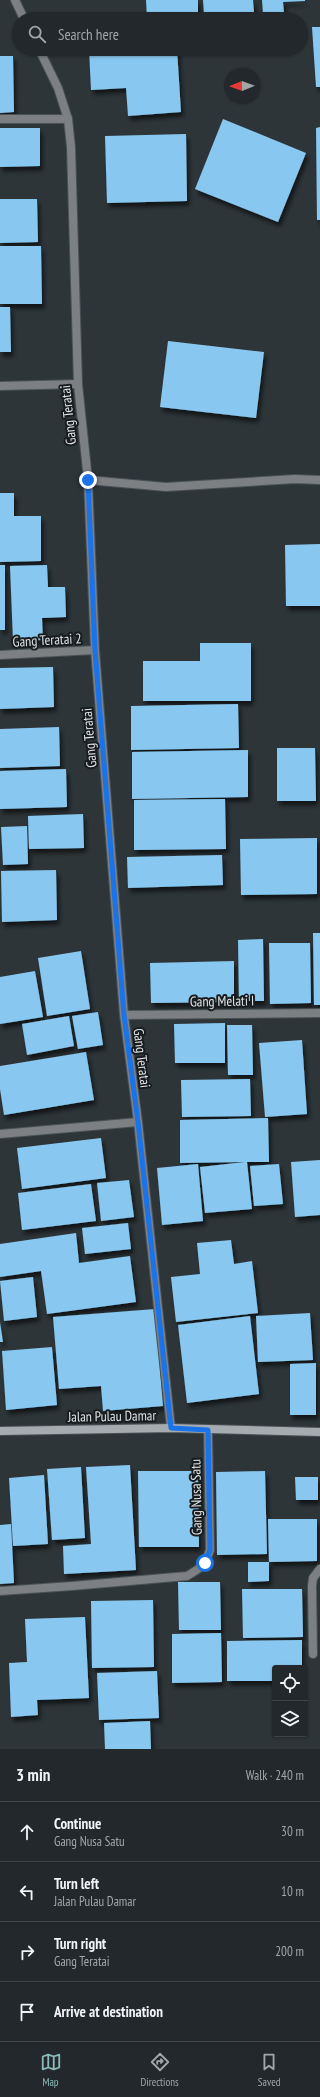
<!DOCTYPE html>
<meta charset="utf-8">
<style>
:root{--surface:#22282b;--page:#2a3033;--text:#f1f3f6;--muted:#a2a6a9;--line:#3f4447;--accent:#8bbbb9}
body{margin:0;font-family:"PT Sans Narrow",sans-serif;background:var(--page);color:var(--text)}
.controls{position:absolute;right:12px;bottom:12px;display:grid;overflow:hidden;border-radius:4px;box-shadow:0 1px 3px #0004}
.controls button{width:36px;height:36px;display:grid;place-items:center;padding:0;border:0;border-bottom:1px solid var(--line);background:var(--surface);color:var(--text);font:20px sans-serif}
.compass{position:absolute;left:224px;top:68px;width:36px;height:36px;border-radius:50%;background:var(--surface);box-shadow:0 1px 3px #0004;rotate:269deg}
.stop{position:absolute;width:12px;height:12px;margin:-9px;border:3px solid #1a73e8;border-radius:50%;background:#fff}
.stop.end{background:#1a73e8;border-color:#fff;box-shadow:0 1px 4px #0008}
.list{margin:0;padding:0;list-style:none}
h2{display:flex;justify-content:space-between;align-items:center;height:52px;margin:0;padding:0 16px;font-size:17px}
h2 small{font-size:13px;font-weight:400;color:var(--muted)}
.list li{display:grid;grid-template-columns:26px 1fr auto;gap:12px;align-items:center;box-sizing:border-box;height:60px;padding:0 16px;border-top:1px solid var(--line)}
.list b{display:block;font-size:15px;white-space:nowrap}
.list p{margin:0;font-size:13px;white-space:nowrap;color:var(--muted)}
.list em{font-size:13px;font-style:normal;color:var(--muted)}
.icon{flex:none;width:22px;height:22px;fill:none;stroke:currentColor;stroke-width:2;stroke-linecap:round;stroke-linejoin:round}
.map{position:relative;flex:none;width:320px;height:1749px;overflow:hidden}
.search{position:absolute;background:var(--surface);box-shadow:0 1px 3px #0004;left:12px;right:12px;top:12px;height:44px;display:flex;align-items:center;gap:10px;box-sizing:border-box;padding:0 14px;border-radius:22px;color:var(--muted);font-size:15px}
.sheet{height:292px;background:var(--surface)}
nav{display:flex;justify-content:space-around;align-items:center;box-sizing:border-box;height:56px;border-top:1px solid var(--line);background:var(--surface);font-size:11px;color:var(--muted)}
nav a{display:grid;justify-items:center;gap:2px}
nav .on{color:var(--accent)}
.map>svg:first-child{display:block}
.building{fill:#88c8f0;filter:url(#shadow)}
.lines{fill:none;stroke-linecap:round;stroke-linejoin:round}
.street-casing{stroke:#495155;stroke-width:10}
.secondary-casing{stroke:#495155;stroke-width:10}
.street{stroke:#7c8083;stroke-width:8}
.secondary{stroke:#a5abaf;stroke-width:8}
.route{stroke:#1a73e8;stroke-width:5}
.labels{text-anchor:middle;stroke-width:4;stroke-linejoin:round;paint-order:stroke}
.street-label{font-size:14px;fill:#dde2e5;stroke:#181c1e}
</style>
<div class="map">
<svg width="320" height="1749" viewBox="0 0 320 1749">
<defs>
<filter id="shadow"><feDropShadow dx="2.5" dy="4.5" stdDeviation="2" flood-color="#0009"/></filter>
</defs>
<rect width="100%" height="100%" fill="#2d3539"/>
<g class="building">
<path d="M146,0h52v19h-51z"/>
<path d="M203,0h50l1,12 -50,2z"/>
<path d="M262,0h43v1l-22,1 1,11 -21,1z"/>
<path d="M88,13v6h-29v-5z"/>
<path d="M312,27h8v60h-4z"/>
<path d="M89,49h88l4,63 -53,4 -2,-28 -35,2z"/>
<path d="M0,56h13l1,56 -14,1z"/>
<path d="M223,119l83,34 -28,69 -83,-33z"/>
<path d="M320,127v93h-3l-1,-92z"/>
<path d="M0,128h40v38l-40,1z"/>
<path d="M186,134l1,67 -80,2 -2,-67z"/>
<path d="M0,199h37l1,43 -38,1z"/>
<path d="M0,246h41l1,58h-42z"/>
<path d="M0,307h10l1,45h-11z"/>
<path d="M168,341l96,11 -8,66 -96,-11z"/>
<path d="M0,493h14v23h27v45l-41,1z"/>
<path d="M320,544v62h-34l-1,-61z"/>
<rect x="0" y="565" width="5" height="65"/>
<path d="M47,565l1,22h17l1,30 -24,1 1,22 -30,1 -3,-75z"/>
<path d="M200,643h51v58h-108v-40h57z"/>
<path d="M53,667l1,40 -54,2v-41z"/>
<path d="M238,704l1,44 -108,2v-44z"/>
<path d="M59,727l1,39 -60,2v-39z"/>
<path d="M277,748h38l1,53h-39z"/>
<path d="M248,750v47l-116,2v-47z"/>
<path d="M66,769l1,38 -67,2v-38z"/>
<path d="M225,799l1,50 -92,1v-50z"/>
<path d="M83,814l1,34 -55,1 -1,-33z"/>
<path d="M27,826l1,38 -25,1 -2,-38z"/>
<path d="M317,838v56l-76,1 -1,-56z"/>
<path d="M222,855l1,30 -95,3 -1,-31z"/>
<path d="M56,870l1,50 -55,2 -1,-51z"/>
<path d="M313,933h7v72h-6z"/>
<path d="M263,939l1,62h-25l-1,-61z"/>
<path d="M269,943h41l1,60 -41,1z"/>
<path d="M81,951l9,58 -43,7 -9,-58z"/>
<path d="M234,961v41l-83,1 -1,-40z"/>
<path d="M35,971l8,46 -43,7v-47z"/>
<path d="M98,1012l5,33 -25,4 -6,-33z"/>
<path d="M69,1016l5,30 -47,9 -5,-31z"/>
<path d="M225,1023v40h-50l-1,-39z"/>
<path d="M227,1025h25l1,50h-25z"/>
<path d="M302,1040l5,74 -42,3 -6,-74z"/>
<path d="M86,1052l8,48 -90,15 -4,-26v-23z"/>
<path d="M250,1079l1,37 -69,1 -1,-37z"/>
<path d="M268,1118l1,44h-22l5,47 -47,4 -5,-46 45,-5 -65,1v-43z"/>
<path d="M101,1138l5,40 -84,11 -5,-41z"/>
<path d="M320,1160v55l-25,2 -4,-55z"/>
<path d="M198,1164l5,57 -41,4 -5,-57z"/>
<path d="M279,1164l4,40 -29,2 -4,-40z"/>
<path d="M129,1180l5,37 -33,4 -4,-38z"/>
<path d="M91,1184l5,37 -74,9 -4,-37z"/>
<path d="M128,1223l3,26 -46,5 -3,-26z"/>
<path d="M76,1233l3,30 51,-7 6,46 -89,12 -6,-43 -41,6v-33z"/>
<path d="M231,1240l3,24 18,-3 6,52 -82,9 -5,-45 29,-3 -3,-31z"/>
<path d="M33,1277l4,40 -33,4 -4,-40z"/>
<path d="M155,1309l8,97 -60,5 -2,-25 -42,3 -6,-72z"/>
<path d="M310,1313l3,47 -55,2 -2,-46z"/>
<path d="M250,1316l9,78 -72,9 -9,-78z"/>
<path d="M0,1322l3,20h-3z"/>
<path d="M52,1347l5,58 -51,5 -4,-59z"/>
<path d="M316,1363v52h-26v-51z"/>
<path d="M130,1465l6,105 -72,4 -1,-28 28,-2 -5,-77z"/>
<path d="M81,1467l4,71 -33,2 -5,-71z"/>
<path d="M138,1471h60l1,76h-60z"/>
<path d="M265,1471l2,83 -50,1 -1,-83z"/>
<path d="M44,1475l4,69 -35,2 -4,-68z"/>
<path d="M295,1477h23v23h-22z"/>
<path d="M268,1519h49v42l-48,1z"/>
<path d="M11,1524l3,59 -14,1v-59z"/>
<path d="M248,1562h21v19l-21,1z"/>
<path d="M178,1582h42l1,48h-42z"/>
<path d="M242,1589h60l1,48 -60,1z"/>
<path d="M153,1600l1,67 -62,1 -1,-67z"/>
<path d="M85,1617l4,81 -52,2 1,15 -27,2 -2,-54 18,-1 -2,-43z"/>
<path d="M221,1633l1,49 -50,1v-49z"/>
<path d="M302,1640v28h-27v13h-48v-40z"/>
<path d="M157,1671l2,47 -60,2 -2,-47z"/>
<path d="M150,1721l1,28h-46l-1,-26z"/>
</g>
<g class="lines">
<g class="street-casing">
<g id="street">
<path d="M15,0l9,19"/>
<path d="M39,49l19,39 10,31 3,28 7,237 10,96 7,170 29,365 14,107 33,306"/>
<path d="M0,119h68"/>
<path d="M0,386l78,-2"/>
<path d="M88,480l78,7 129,-8 25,1"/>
<path d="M0,655l95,-5"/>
<path d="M124,1015l196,-2"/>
<path d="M0,1134l138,-12"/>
<path d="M0,1591l72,-5 115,-10c14,-8 18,-11 23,-26l-2,-120"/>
<path d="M313,1654l-1,-68 1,-8 7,-9"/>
</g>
</g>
<g class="secondary-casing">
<path id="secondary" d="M0,1431l171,-3 149,4"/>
</g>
<use href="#street" class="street"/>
<use href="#secondary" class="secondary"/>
</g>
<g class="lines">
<path class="route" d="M88,480l7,170 29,365 14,107 33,306 37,2 2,120 -5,13"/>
</g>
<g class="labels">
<g class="street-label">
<text transform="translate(68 415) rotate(-96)" y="5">Gang Teratai</text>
<text transform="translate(47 640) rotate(-3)" y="5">Gang Teratai 2</text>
<text transform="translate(89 738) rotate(-95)" y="5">Gang Teratai</text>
<text transform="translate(222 1001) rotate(-1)" y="5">Gang Melati I</text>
<text transform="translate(142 1058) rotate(83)" y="5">Gang Teratai</text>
<text transform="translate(112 1416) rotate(-1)" y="5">Jalan Pulau Damar</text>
<text transform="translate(196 1497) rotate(-91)" y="5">Gang Nusa Satu</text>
</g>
</g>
</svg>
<div class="controls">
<button><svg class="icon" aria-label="locate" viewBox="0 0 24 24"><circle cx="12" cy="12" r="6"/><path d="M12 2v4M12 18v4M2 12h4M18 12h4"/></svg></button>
<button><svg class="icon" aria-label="layers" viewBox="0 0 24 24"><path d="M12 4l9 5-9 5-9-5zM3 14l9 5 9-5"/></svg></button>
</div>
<svg class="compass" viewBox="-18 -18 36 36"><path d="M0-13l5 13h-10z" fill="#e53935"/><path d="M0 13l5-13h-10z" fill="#a2a6a9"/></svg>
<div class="stop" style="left:205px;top:1563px"></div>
<div class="stop end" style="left:88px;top:480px"></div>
<div class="search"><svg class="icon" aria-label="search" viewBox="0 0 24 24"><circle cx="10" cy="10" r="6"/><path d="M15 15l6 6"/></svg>Search here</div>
</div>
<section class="sheet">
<h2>3 min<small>Walk · 240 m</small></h2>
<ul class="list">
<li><svg class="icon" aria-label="ahead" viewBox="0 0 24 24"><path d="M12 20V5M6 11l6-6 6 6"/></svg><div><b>Continue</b><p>Gang Nusa Satu</p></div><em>30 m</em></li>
<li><svg class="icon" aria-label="left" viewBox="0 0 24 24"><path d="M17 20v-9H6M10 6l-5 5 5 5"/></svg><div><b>Turn left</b><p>Jalan Pulau Damar</p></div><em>10 m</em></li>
<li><svg class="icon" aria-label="right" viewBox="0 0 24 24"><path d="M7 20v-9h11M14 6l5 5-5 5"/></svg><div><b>Turn right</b><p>Gang Teratai</p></div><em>200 m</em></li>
<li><svg class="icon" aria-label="arrive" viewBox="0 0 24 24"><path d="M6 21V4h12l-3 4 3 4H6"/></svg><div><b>Arrive at destination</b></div></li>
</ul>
</section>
<nav>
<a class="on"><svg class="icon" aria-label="map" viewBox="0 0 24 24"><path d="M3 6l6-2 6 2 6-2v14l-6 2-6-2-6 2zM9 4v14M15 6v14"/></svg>Map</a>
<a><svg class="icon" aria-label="directions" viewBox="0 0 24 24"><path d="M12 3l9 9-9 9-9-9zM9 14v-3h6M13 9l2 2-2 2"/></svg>Directions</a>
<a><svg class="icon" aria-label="saved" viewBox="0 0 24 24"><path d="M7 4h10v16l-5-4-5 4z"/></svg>Saved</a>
</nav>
